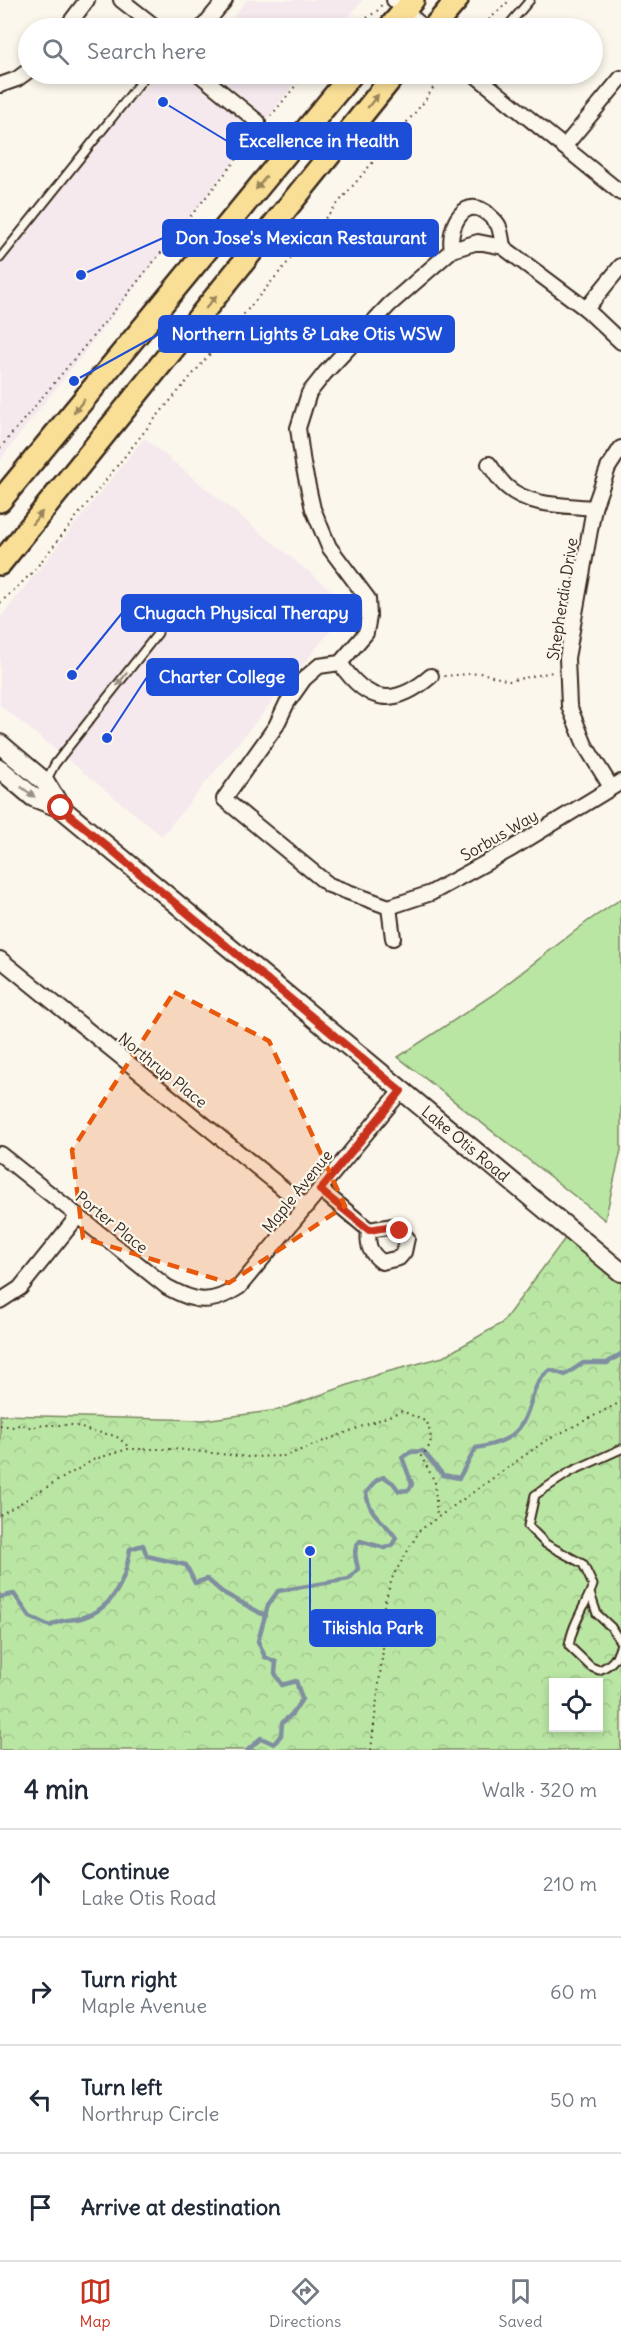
<!DOCTYPE html>
<meta charset="utf-8">
<style>
:root{--surface:#fff;--page:#f6f6f7;--text:#1f2937;--muted:#747a83;--line:#e0e1e3;--accent:#c8321e}
body{margin:0;font-family:Delius,sans-serif;background:var(--page);color:var(--text)}
.controls{position:absolute;right:18px;bottom:18px;display:grid;overflow:hidden;border-radius:0px;box-shadow:0 3px 9px #0003}
.controls button{width:54px;height:54px;display:grid;place-items:center;padding:0;border:0;border-bottom:2px solid var(--line);background:var(--surface);color:var(--text);font:30px sans-serif}
.stop{position:absolute;width:18px;height:18px;margin:-14px;border:4px solid #c8321e;border-radius:50%;background:#fff}
.stop.end{background:#c8321e;border-color:#fff;box-shadow:0 2px 6px #0008}
.list{margin:0;padding:0;list-style:none}
h2{display:flex;justify-content:space-between;align-items:center;height:78px;margin:0;padding:0 24px;font-size:26px}
h2 small{font-size:20px;font-weight:400;color:var(--muted)}
.list li{display:grid;grid-template-columns:39px 1fr auto;gap:18px;align-items:center;box-sizing:border-box;height:108px;padding:0 24px;border-top:2px solid var(--line)}
.list b{display:block;font-size:22px;white-space:nowrap}
.list p{margin:0;font-size:20px;white-space:nowrap;color:var(--muted)}
.list em{font-size:20px;font-style:normal;color:var(--muted)}
.icon{flex:none;width:33px;height:33px;fill:none;stroke:currentColor;stroke-width:2;stroke-linecap:round;stroke-linejoin:round}
.map{position:relative;flex:none;width:621px;height:1750px;overflow:hidden}
.search{position:absolute;background:var(--surface);box-shadow:0 3px 9px #0003;left:18px;right:18px;top:18px;height:66px;display:flex;align-items:center;gap:15px;box-sizing:border-box;padding:0 21px;border-radius:33px;color:var(--muted);font-size:22px}
.sheet{height:510px;background:var(--surface)}
nav{display:flex;justify-content:space-around;align-items:center;box-sizing:border-box;height:84px;border-top:2px solid var(--line);background:var(--surface);font-size:16px;color:var(--muted)}
nav a{display:grid;justify-items:center;gap:3px}
nav .on{color:var(--accent)}
.map>svg:first-child{display:block}
.built{fill:#f5e9ee}
.grass{fill:#bae6a4;stroke:#7a8861;stroke-width:1.5}
.park{fill:url(#park-crowns);stroke:#7a8861;stroke-width:1.5;fill-rule:evenodd}
.lines{fill:none;stroke-linecap:round;stroke-linejoin:round}
.stream{stroke:#7f8fa0;stroke-width:4.5}
.service-casing{stroke:#3b2a1e;stroke-width:11}
.minor-casing{stroke:#3b2a1e;stroke-width:18}
.secondary-casing{stroke:#3b2a1e;stroke-width:22}
.primary-casing{stroke:#3b2a1e;stroke-width:26}
.path{stroke:#3b2a1e;stroke-width:2;stroke-dasharray:1.5 4.5;stroke-linecap:butt}
.service{stroke:#fbf7ec;stroke-width:7}
.minor{stroke:#fbf7ec;stroke-width:14}
.secondary{stroke:#fbf7ec;stroke-width:18}
.primary{stroke:#f9df96;stroke-width:21}
.oneway{fill:#9a845a}
.oneway2{fill:#9b9085}
.route{stroke:#c8321e;stroke-width:8}
.marked{fill:#e8590c;fill-opacity:0.2;stroke:#e8590c;stroke-width:4.5;stroke-dasharray:12 8;stroke-linejoin:round}
.labels{text-anchor:middle;stroke-width:4.5;stroke-linejoin:round;paint-order:stroke}
.street-label{font-size:16px;fill:#3b2a1e;stroke:#fbf7ec}
.leader{fill:none;stroke:#1d4ed8;stroke-width:2}
.callout-dot{fill:#1d4ed8;stroke:#fbf7ec;stroke-width:2}
.callout{fill:#1d4ed8;stroke:#1d4ed8;stroke-width:2}
.callout-label{font-size:18px;text-anchor:middle;font-weight:bold;fill:#fff}
</style>
<div class="map">
<svg width="621" height="1750" viewBox="0 0 621 1750">
<defs>
<pattern id="park-crowns" width="20" height="18" patternUnits="userSpaceOnUse" patternTransform="scale(1.5)"><rect width="20" height="18" fill="#bae6a4"/><path d="M2 6a3 3 0 1 1 6 0M12 15a3 3 0 1 1 6 0" fill="none" stroke="#a1c58d"/></pattern>
</defs>
<rect width="100%" height="100%" fill="#fbf7ec"/>
<filter id="ink" filterUnits="userSpaceOnUse"><feTurbulence type="fractalNoise" baseFrequency=".0167" numOctaves="2"/><feDisplacementMap in="SourceGraphic" scale="12" xChannelSelector="R" yChannelSelector="G"/><feConvolveMatrix kernelMatrix="1 2 1 2 8 2 1 2 1" color-interpolation-filters="sRGB"/></filter>
<g filter="url(#ink)">
<g class="built">
<path d="M247,0h116l-24,28h-115z"/>
<path d="M156,74h146l-302,386v-201z"/>
<path d="M144,438l207,168 -189,230 -162,-131v-87z"/>
</g>
<path class="grass" d="M621,899v251l-16,70 -207,-163 96,-63 94,-73z"/>
<path class="park" d="M566,1237l55,41v472h-621v-335l204,5 74,-10 101,-36 64,-17 59,-34zM554,1682h44v46h-44z"/>
<g class="lines">
<g class="stream">
<path d="M0,1597l14,-3 16,23 20,9c15,-8 17,-5 31,-8 32,-9 45,-38 49,-69l13,-4 4,11 39,9 9,18 12,-4 15,13 44,24"/>
<path d="M248,1750l13,-12 13,6 7,-9 1,-12 10,-9 10,-15 -6,-18 -14,4 -7,-12 1,-11 -11,-5 -7,-16 10,-36 10,-14 71,-12 9,-10c-2,-10 -6,-20 2,-28l25,7 7,-3 4,-7c-12,-18 -26,-21 -30,-45l11,-13 7,-3 9,6 6,8 10,-1 3,-6 -10,-27 9,-5 12,-1 20,24 16,3 17,-30c16,-3 33,-7 43,-20 14,-17 11,-47 32,-58l14,5 18,-12h24l14,-9"/>
</g>
<g class="service-casing">
<g id="service">
<path d="M506,28l24,-28"/>
<path d="M0,258l147,-184"/>
<path d="M46,781l9,-17 103,-131"/>
<path d="M590,1593l7,21 14,13 10,16c-3,14 -9,22 -22,27l-8,-3 -22,-21c3,-22 17,-41 24,-61l-10,-21 -37,-20 -18,-18 7,-31 35,-23 51,-23"/>
</g>
</g>
<g class="minor-casing">
<g id="minor">
<path d="M121,0l36,28"/>
<path d="M394,0l30,28"/>
<path d="M66,28l21,-28"/>
<path d="M202,28l23,-28"/>
<path d="M199,74l59,48"/>
<path d="M474,74l147,119"/>
<path d="M0,85l17,-6 11,-8"/>
<path d="M564,147l57,-69"/>
<path d="M452,250c-5,-24 14,-58 38,-34 4,4 8,7 9,11 2,6 3,13 4,20"/>
<path d="M586,309l35,-43"/>
<path d="M489,464c5,7 11,17 18,23 23,20 58,18 87,21"/>
<path d="M340,663c27,40 54,45 91,13"/>
<path d="M611,787l-26,-42 -16,-39 -2,-48 27,-150 14,-40 13,-20"/>
<path d="M389,907l-60,-22 -105,-86 52,-73 11,-23 17,-24 15,-13 21,-3 26,-30 3,-17 -1,-17 -39,-52 -16,-38 -10,-45 -5,-36 11,-35 16,-20 64,-68 63,-55 26,-8 25,5 83,62 35,33"/>
<path d="M393,938l-4,-31 42,-14 80,-44 110,-67"/>
<path d="M0,959l306,248"/>
<path d="M0,1154l167,133c29,16 44,18 72,0l162,-196"/>
<path d="M320,1189l49,41c-2,15 0,22 13,32l17,-4 5,-6 3,-14 -14,-12 -24,4"/>
<path d="M0,1301l20,-13 58,-72"/>
</g>
</g>
<g class="secondary-casing">
<g id="secondary">
<path id="s1" d="M0,744l45,38 16,26 560,464"/>
<path d="M0,769l33,28 28,11"/>
</g>
</g>
<g class="primary-casing">
<g id="primary">
<path d="M389,28l24,-28"/>
<path d="M433,28l24,-28"/>
<path d="M0,501l352,-427"/>
<path d="M0,564l395,-490"/>
</g>
</g>
<g class="path">
<path d="M352,28l25,-17 5,-7"/>
<path d="M480,28l30,-28"/>
<path d="M271,116l34,-42"/>
<path d="M0,448l109,-131 148,-183"/>
<path d="M0,603l32,-30 116,-146 276,-325 9,-14 4,-14"/>
<path d="M444,676l38,-3 27,8 44,-9"/>
<path d="M0,1425l14,2 7,-3 9,3 14,-2h30l13,5 29,6 14,12"/>
<path d="M0,1515l95,-56 33,-10h48l72,8 37,-1 117,-45 25,11c5,17 7,21 -6,34l14,26 2,36"/>
<path d="M371,1750l12,-100 1,-46 9,-28 27,-46 125,-89 76,-39"/>
</g>
<use href="#service" class="service"/>
<use href="#minor" class="minor"/>
<use href="#secondary" class="secondary"/>
<use href="#primary" class="primary"/>
</g>
<defs><path id="oneway-solid" d="M-6-.8H1V-3.2L6.5 0L1 3.2V.8H-6Z" transform="scale(1.5)"/></defs>
<g class="oneway">
<use href="#oneway-solid" transform="translate(373 101) rotate(-51)"/>
<use href="#oneway-solid" transform="translate(261 183) rotate(129)"/>
<use href="#oneway-solid" transform="translate(211 302) rotate(-51)"/>
<use href="#oneway-solid" transform="translate(79 406) rotate(130)"/>
<use href="#oneway-solid" transform="translate(37 518) rotate(-51)"/>
</g>
<g class="oneway2">
<use href="#oneway-solid" transform="translate(122 679) rotate(128)"/>
<use href="#oneway-solid" transform="translate(28 792) rotate(37)"/>
</g>
</g>
<g class="lines" filter="url(#ink)">
<path class="route" d="M61,808l340,283 -81,99 49,40 24,-4 7,5"/>
</g>
<path class="marked" d="M174,992l95,49 76,165 -116,77 -146,-45 -11,-88z"/>
<g class="labels">
<g class="street-label">
<text transform="translate(562 599) rotate(-81)" y="6">Shepherdia Drive</text>
<text transform="translate(499 835) rotate(-30)" y="6">Sorbus Way</text>
<text transform="translate(163 1070) rotate(39)" y="6">Northrup Place</text>
<text dy="6" stroke="none"><textPath href="#s1" startOffset="615">Lake Otis Road</textPath></text>
<text transform="translate(297 1191) rotate(-51)" y="6">Maple Avenue</text>
<text transform="translate(112 1222) rotate(39)" y="6">Porter Place</text>
</g>
</g>
<path class="leader" d="M163 102L227 141M81 275L163 238M74 381L159 334M72 675L122 613M107 738L147 677M310 1551L310 1628"/>
<g class="callout-dot">
<circle cx="163" cy="102" r="6"/>
<circle cx="81" cy="275" r="6"/>
<circle cx="74" cy="381" r="6"/>
<circle cx="72" cy="675" r="6"/>
<circle cx="107" cy="738" r="6"/>
<circle cx="310" cy="1551" r="6"/>
</g>
<g class="callout">
<rect x="227" y="123" width="184" height="36" rx="6"/>
<rect x="163" y="220" width="275" height="36" rx="6"/>
<rect x="159" y="316" width="295" height="36" rx="6"/>
<rect x="122" y="595" width="239" height="36" rx="6"/>
<rect x="147" y="659" width="151" height="36" rx="6"/>
<rect x="310" y="1610" width="125" height="36" rx="6"/>
</g>
<g class="callout-label">
<text x="319" y="147">Excellence in Health</text>
<text x="301" y="244">Don Jose's Mexican Restaurant</text>
<text x="307" y="340">Northern Lights &amp; Lake Otis WSW</text>
<text x="241" y="619">Chugach Physical Therapy</text>
<text x="222" y="683">Charter College</text>
<text x="373" y="1634">Tikishla Park</text>
</g>
</svg>
<div class="controls">
<button><svg class="icon" aria-label="locate" viewBox="0 0 24 24"><circle cx="12" cy="12" r="6"/><path d="M12 2v4M12 18v4M2 12h4M18 12h4"/></svg></button>
</div>
<div class="stop" style="left:61px;top:808px"></div>
<div class="stop end" style="left:400px;top:1231px"></div>
<div class="search"><svg class="icon" aria-label="search" viewBox="0 0 24 24"><circle cx="10" cy="10" r="6"/><path d="M15 15l6 6"/></svg>Search here</div>
</div>
<section class="sheet">
<h2>4 min<small>Walk · 320 m</small></h2>
<ul class="list">
<li><svg class="icon" aria-label="ahead" viewBox="0 0 24 24"><path d="M12 20V5M6 11l6-6 6 6"/></svg><div><b>Continue</b><p>Lake Otis Road</p></div><em>210 m</em></li>
<li><svg class="icon" aria-label="right" viewBox="0 0 24 24"><path d="M7 20v-9h11M14 6l5 5-5 5"/></svg><div><b>Turn right</b><p>Maple Avenue</p></div><em>60 m</em></li>
<li><svg class="icon" aria-label="left" viewBox="0 0 24 24"><path d="M17 20v-9H6M10 6l-5 5 5 5"/></svg><div><b>Turn left</b><p>Northrup Circle</p></div><em>50 m</em></li>
<li><svg class="icon" aria-label="arrive" viewBox="0 0 24 24"><path d="M6 21V4h12l-3 4 3 4H6"/></svg><div><b>Arrive at destination</b></div></li>
</ul>
</section>
<nav>
<a class="on"><svg class="icon" aria-label="map" viewBox="0 0 24 24"><path d="M3 6l6-2 6 2 6-2v14l-6 2-6-2-6 2zM9 4v14M15 6v14"/></svg>Map</a>
<a><svg class="icon" aria-label="directions" viewBox="0 0 24 24"><path d="M12 3l9 9-9 9-9-9zM9 14v-3h6M13 9l2 2-2 2"/></svg>Directions</a>
<a><svg class="icon" aria-label="saved" viewBox="0 0 24 24"><path d="M7 4h10v16l-5-4-5 4z"/></svg>Saved</a>
</nav>
